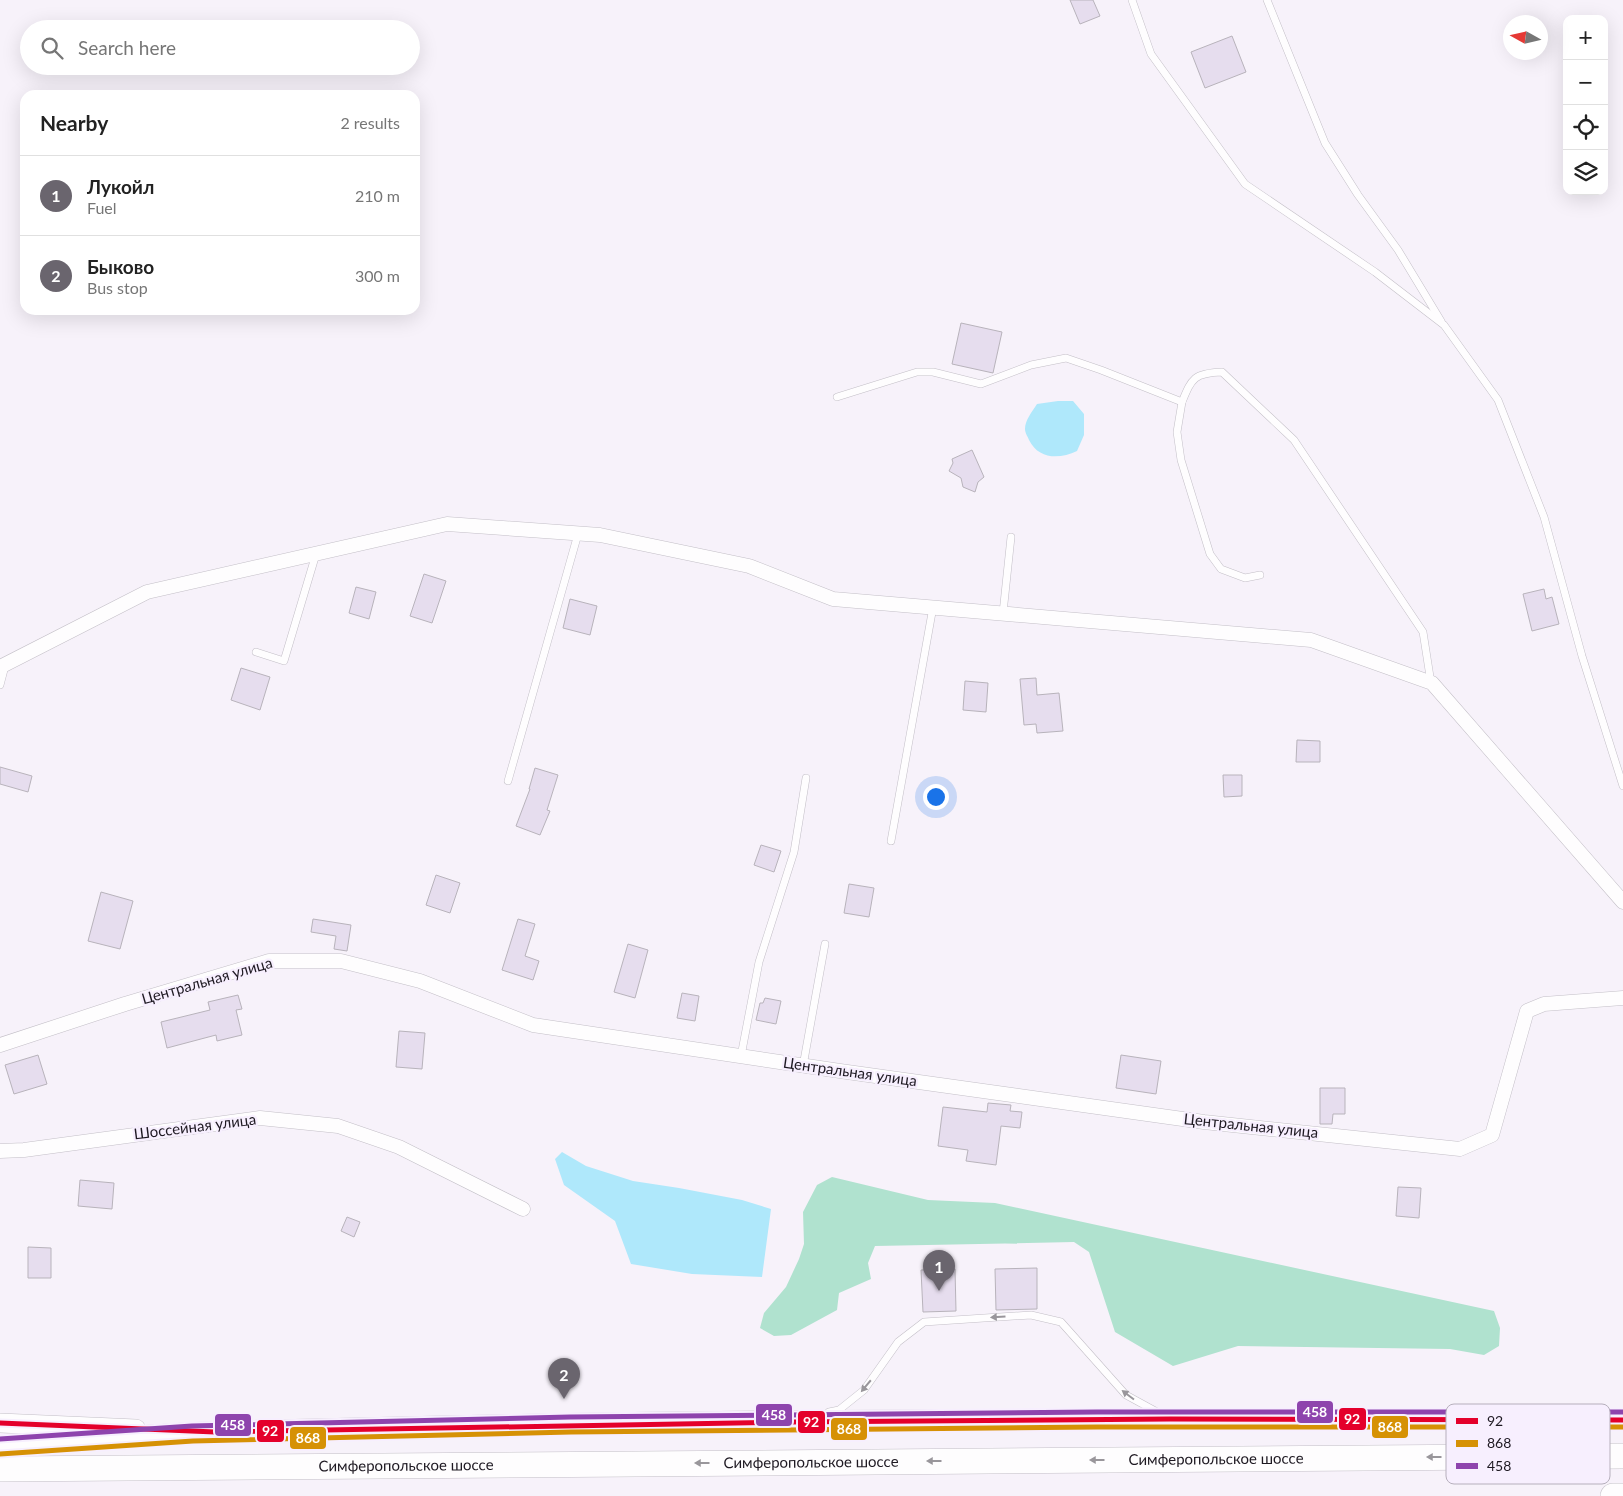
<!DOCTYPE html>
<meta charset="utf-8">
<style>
:root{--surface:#fff;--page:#f6f6f6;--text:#222;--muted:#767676;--line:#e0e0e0;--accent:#6a656e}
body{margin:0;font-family:Lato,sans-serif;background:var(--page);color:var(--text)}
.controls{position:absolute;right:15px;top:15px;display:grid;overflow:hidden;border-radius:10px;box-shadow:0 5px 20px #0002}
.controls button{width:45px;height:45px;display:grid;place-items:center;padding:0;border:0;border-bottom:1px solid var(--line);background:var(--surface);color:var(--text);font:25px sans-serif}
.compass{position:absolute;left:1503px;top:15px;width:45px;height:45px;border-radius:50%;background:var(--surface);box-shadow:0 5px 20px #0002;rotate:278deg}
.you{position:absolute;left:935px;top:796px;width:18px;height:18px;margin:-12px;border:4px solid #fff;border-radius:50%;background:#1a73e8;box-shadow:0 0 0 8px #1a73e833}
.badge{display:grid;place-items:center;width:32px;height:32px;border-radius:50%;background:var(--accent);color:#fff;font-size:16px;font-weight:700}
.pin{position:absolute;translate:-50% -41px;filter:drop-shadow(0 1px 2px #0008)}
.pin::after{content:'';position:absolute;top:26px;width:18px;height:15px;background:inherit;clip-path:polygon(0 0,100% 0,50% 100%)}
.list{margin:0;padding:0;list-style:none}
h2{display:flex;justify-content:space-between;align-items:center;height:65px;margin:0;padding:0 20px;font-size:21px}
h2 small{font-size:16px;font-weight:400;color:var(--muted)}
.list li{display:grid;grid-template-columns:32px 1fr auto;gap:15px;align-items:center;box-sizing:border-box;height:80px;padding:0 20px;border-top:1px solid var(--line)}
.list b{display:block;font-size:19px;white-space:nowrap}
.list p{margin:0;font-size:16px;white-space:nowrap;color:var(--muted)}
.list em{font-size:16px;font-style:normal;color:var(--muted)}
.icon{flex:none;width:28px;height:28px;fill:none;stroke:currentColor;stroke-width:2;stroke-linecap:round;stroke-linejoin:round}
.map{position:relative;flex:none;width:1623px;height:1496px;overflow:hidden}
.search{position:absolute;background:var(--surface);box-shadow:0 5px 20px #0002;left:20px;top:20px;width:400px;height:55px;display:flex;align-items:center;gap:12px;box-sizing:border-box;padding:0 18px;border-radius:28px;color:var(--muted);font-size:19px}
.panel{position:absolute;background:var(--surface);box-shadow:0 5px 20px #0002;left:20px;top:90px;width:400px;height:225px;border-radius:15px}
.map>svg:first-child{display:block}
.forest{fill:#b0e2cf}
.water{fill:#afe8fb}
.building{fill:#e6ddee;stroke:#b8b3bb}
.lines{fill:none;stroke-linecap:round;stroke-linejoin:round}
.service-casing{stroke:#c3bfc7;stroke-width:8}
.minor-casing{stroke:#c3bfc7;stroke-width:15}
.secondary-casing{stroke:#c3bfc7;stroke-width:20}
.primary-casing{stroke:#c3bfc7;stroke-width:22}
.motorway-casing{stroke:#c3bfc7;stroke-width:26}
.service{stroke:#fefdfe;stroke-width:7}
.minor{stroke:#fefdfe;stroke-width:14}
.secondary{stroke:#fefdfe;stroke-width:19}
.primary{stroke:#fefdfe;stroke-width:21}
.motorway{stroke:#fefdfe;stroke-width:25}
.bus-1-casing{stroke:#f7effe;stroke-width:9}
.bus-2-casing{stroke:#f7effe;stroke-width:9}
.bus-3-casing{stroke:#f7effe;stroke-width:9}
.bus-1{stroke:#e4002b;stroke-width:5}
.bus-2{stroke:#d69105;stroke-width:5}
.bus-3{stroke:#8e44ad;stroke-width:5}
.oneway{fill:#99969b}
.labels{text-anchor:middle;stroke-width:4.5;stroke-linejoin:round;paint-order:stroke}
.street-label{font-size:15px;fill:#1e1922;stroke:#f7effe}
.key{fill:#f7effe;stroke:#b6afbc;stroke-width:1}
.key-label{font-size:14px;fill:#1e1922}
.line-badge{stroke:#f7effe;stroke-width:2}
.badge-label{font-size:14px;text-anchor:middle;font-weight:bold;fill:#fff}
</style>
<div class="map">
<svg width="1623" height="1496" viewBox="0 0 1623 1496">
<rect width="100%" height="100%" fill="#f7f2fa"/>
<path class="forest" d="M832,1177l96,23 67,3 499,108 6,17 -1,18 -15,9 -34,-6 -212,-3 -65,20 -58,-34 -26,-80 -15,-10 -199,4 -7,17 3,16 -32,14 -2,17 -46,25 -17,1 -14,-8 4,-15 22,-26 13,-28 5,-15 -1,-32 14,-27z"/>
<g class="water">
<path d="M1058,401h15l11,13v21l-7,16c-17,8 -38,9 -48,-11 -1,-3 -4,-7 -4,-11 0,-9 7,-17 12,-25z"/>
<path d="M562,1152l24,14 47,15 46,7 63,12 29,9 -9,68 -70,-3 -61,-10 -16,-43 -51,-36 -9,-26z"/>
</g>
<g class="building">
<path d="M1070,0h23l7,16 -20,8z"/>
<path d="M1232,36l14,36 -41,16 -14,-36z"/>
<path d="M961,323l41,9 -9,41 -41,-9z"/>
<path d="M972,450l12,27 -6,5 -3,10 -12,-5 -2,-9 -12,-7 4,-8 -1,-4z"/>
<path d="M424,574l22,7 -14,42 -22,-7z"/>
<path d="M356,587l20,5 -7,27 -20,-6z"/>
<path d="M1544,589l2,10 6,-2 7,27 -27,7 -9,-37z"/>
<path d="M570,599l27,7 -7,29 -27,-7z"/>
<path d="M241,668l29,9 -10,33 -29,-10z"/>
<path d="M1036,678l1,17 22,-2 4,38 -26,2 -1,-9 -12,1 -4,-46z"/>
<path d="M965,681l23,2 -2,29 -23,-2z"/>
<path d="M1297,740l23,1v21h-24z"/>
<path d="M0,767l32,9 -4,16 -28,-8z"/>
<path d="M535,768l23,7 -11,35 3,1 -10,24 -24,-9 14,-37h-1z"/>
<path d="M1223,775h19v21l-18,1z"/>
<path d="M761,845l20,6 -7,21 -20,-7z"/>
<path d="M436,875l24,8 -10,30 -24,-8z"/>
<path d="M849,884l25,4 -5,29 -25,-4z"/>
<path d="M101,892l32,9 -13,48 -32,-8z"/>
<path d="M313,919l38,6 -4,26 -13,-2 2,-13 -25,-4z"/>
<path d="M518,919l17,5 -10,32 14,5 -6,19 -31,-10z"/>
<path d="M628,944l20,6 -13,48 -21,-6z"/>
<path d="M682,993l17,3 -4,25 -18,-3z"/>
<path d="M238,995l4,14 -6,1 6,25 -25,6 -1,-6 -49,13 -6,-26 49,-12 -2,-8z"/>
<path d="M765,998l16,3 -5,23 -20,-4 4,-17h3z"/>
<path d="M399,1031l26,2 -3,36 -26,-2z"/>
<path d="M38,1055l9,29 -33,10 -9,-29z"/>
<path d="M1121,1055l40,6 -5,33 -40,-6z"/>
<path d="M1320,1088h25v26h-12l-1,10h-12z"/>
<path d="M988,1103l23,2 -1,6 12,1 -2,16 -19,-2 -5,39 -30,-4 2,-11 -30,-4 5,-39 44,5z"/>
<path d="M80,1180l34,3 -2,26 -34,-3z"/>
<path d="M1398,1187l23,1 -2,30 -23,-2z"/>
<path d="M347,1217l13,5 -6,15 -13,-6z"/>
<path d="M28,1247l23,1v30h-23z"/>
<path d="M1037,1268v41l-41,1 -1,-41z"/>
<path d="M955,1269l1,42 -33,1 -2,-42z"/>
</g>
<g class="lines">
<g class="service-casing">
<g id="service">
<path d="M1132,0l19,54 94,130 130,88 69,53 54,75 46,117 38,139 41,130"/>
<path d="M1267,0l58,143 33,52 40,55 43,71"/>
<path d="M837,397l80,-25h16l48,12 50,-19 35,-7 35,12 81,32c10,-24 12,-29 40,-30l72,68 129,192 8,51"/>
<path d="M1182,402l-5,30 4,28 29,94 11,15 24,9 15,-3"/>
<path d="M1003,613l8,-76"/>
<path d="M256,652l28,9 32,-107"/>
<path d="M0,685l5,-19"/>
<path d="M508,781l70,-247"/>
<path d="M891,841l42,-234"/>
<path d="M741,1056l18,-94 35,-110 12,-74"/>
<path d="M803,1066l22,-122"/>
<path d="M829,1412l10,-2 25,-20 34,-48 26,-20 107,-7 30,7 65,73 33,18"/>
</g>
</g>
<g class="minor-casing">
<g id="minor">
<path d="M0,667l147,-75 300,-68 153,11 149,31 84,33 478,41 121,43 191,219"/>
<path d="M0,1045l125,-41 144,-43h72l79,20 113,44 307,46 364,51 256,27 32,-14 35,-124 17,-7 79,-6"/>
<path d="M0,1151l24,-1 236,-32 78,8 61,21 124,62"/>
</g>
</g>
<g class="secondary-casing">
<path id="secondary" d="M0,1423l136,6"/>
</g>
<g class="primary-casing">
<path id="primary" d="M0,1447c73,-4 146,-13 220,-15 467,-14 935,-13 1403,-12"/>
</g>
<g class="motorway-casing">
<g id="motorway">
<path id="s1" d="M0,1469l1623,-13"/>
<path d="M1613,1496h10"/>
</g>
</g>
<use href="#service" class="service"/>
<use href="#minor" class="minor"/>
<use href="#secondary" class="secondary"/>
<use href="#primary" class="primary"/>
<use href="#motorway" class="motorway"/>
<g class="bus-1-casing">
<path id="bus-1" d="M0,1423l215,9 575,-10 380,-3 453,1"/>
</g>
<g class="bus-2-casing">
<path id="bus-2" d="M0,1454l193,-13 378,-9 526,-5h526"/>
</g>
<g class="bus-3-casing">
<path id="bus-3" d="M0,1439l192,-13 378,-9 527,-5h526"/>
</g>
<use href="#bus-1" class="bus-1"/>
<use href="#bus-2" class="bus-2"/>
<use href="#bus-3" class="bus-3"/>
</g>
<defs><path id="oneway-solid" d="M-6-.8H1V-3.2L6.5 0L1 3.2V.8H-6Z" transform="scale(1.25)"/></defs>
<g class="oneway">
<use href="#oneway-solid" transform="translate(998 1317) rotate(177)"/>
<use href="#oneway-solid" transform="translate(866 1386) rotate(130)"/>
<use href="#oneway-solid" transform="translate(1128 1395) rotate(-143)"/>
<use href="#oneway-solid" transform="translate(1434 1457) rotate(180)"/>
<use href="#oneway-solid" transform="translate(1097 1460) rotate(180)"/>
<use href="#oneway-solid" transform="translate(934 1461) rotate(180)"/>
<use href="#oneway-solid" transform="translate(702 1463) rotate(180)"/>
</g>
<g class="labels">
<g class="street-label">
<text transform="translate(207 981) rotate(-16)" y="5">Центральная улица</text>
<text transform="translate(850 1072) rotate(8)" y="5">Центральная улица</text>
<text transform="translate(1251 1126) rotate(6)" y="5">Центральная улица</text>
<text transform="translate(195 1127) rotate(-7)" y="5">Шоссейная улица</text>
<text dy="5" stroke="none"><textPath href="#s1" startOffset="1216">Симферопольское шоссе</textPath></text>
<text dy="5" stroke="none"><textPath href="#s1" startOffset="811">Симферопольское шоссе</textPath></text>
<text dy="5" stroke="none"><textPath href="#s1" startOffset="406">Симферопольское шоссе</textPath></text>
</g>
</g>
<rect x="1446" y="1404" width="164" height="80" rx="8" class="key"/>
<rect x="1456" y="1418" width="22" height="6" fill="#e4002b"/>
<rect x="1456" y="1440" width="22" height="7" fill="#d69105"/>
<rect x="1456" y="1463" width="22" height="6" fill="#8e44ad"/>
<g class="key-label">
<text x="1487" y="1426">92</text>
<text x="1487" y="1448">868</text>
<text x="1487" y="1471">458</text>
</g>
<g class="line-badge">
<rect x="1296" y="1400" width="38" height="24" rx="5" fill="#8e44ad"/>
<rect x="755" y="1403" width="38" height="24" rx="5" fill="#8e44ad"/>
<rect x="1338" y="1407" width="29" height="24" rx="5" fill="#e4002b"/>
<rect x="797" y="1410" width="29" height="24" rx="5" fill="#e4002b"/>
<rect x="214" y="1413" width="38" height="24" rx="5" fill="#8e44ad"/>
<rect x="1371" y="1415" width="38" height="24" rx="5" fill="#d69105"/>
<rect x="830" y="1417" width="38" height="24" rx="5" fill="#d69105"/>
<rect x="256" y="1419" width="29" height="24" rx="5" fill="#e4002b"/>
<rect x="289" y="1426" width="38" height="24" rx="5" fill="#d69105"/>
</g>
<g class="badge-label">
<text x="1315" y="1417">458</text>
<text x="774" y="1420">458</text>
<text x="1352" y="1424">92</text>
<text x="811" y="1427">92</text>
<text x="233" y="1430">458</text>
<text x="1390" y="1432">868</text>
<text x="849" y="1434">868</text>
<text x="270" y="1436">92</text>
<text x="308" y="1443">868</text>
</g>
</svg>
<div class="controls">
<button>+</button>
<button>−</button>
<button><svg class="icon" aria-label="locate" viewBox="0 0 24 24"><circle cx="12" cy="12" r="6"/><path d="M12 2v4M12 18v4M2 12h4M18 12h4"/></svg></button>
<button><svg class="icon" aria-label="layers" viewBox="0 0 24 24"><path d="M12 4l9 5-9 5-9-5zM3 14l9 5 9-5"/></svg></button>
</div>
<svg class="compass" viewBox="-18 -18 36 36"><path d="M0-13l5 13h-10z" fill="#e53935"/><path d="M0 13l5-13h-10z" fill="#767676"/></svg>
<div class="you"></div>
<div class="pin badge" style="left:939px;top:1291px">1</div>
<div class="pin badge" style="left:564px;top:1399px">2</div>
<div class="search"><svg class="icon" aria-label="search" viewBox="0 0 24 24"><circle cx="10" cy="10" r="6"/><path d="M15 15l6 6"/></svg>Search here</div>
<section class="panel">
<h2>Nearby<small>2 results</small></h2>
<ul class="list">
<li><span class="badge">1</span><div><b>Лукойл</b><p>Fuel</p></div><em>210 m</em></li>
<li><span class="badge">2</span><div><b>Быково</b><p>Bus stop</p></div><em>300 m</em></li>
</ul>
</section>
</div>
